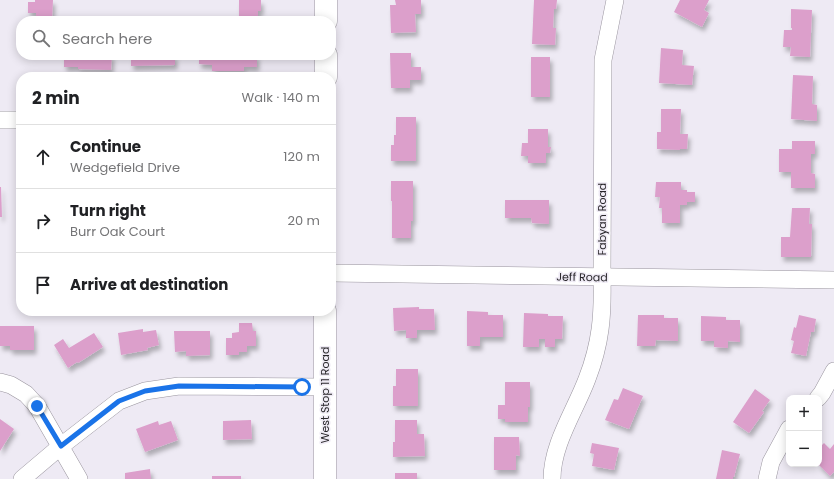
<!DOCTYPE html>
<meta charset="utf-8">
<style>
:root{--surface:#fff;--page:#f2f2f2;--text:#202124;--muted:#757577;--line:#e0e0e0}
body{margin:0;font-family:Poppins,sans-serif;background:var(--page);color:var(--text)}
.controls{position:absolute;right:12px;bottom:12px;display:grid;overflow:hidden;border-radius:8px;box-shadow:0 2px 10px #0003}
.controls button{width:36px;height:36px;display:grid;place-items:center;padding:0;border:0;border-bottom:1px solid var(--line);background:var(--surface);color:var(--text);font:20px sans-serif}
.stop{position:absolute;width:12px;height:12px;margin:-9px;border:3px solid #1a73e8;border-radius:50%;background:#fff}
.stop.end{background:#1a73e8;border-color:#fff;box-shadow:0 1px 4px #0008}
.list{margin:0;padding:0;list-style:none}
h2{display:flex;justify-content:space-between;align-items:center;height:52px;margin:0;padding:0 16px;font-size:17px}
h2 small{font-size:13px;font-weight:400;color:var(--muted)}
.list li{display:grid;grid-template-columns:26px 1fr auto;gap:12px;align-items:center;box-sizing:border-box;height:64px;padding:0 16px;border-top:1px solid var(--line)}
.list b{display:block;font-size:15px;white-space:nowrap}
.list p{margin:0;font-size:13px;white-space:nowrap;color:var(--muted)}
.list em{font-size:13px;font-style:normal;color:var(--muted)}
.icon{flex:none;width:22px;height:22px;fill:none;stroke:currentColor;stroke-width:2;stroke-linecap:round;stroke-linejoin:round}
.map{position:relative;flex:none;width:834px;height:479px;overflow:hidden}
.search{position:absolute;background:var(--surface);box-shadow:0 2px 10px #0003;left:16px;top:16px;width:320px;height:44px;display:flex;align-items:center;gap:10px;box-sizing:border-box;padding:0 14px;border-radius:16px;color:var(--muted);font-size:15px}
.panel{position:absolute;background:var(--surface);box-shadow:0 2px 10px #0003;left:16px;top:72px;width:320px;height:244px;border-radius:16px}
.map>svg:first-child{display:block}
.building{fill:#dc9fcb;filter:url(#shadow)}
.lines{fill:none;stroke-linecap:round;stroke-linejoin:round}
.minor-casing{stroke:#99949e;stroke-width:18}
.major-casing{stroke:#99949e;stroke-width:23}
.minor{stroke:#fff;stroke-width:17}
.major{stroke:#fff;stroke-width:22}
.route{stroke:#1a73e8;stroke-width:5}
.labels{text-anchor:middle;stroke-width:3;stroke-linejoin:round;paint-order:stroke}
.street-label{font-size:11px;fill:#28262a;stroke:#eeeaf4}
</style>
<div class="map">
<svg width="834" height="479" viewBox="0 0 834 479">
<defs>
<filter id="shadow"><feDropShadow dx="2.5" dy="4.5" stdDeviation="2" flood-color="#0004"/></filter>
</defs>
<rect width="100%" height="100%" fill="#eeeaf4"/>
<g class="building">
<path d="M35,0h18l-1,21h-16v-8h-8v-11h7z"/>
<path d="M239,0h22v11h-3v10h-19z"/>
<path d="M395,0h26v14h-6l1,18 -25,1 -1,-28h6z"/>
<path d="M534,0h23l-1,9h-2l-1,19h3l-1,17 -23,-1z"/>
<path d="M680,0h29l-5,10 5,3 -7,14 -28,-15z"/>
<path d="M791,9l21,1 -2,47 -20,-1 1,-9h-8l1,-17h8v-2h-1z"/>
<path d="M661,48l22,2 -1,15 12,1 -2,19 -33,-2z"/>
<path d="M390,53h21v14h10v13h-11v8h-19z"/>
<path d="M64,55h48l-1,15 -33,-1v-2h-14z"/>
<path d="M131,55h44v10l-44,1z"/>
<path d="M199,55h58v12h-13v4h-32v-6l-13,-1z"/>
<rect x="531" y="57" width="19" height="40"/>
<path d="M793,75l20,1 -1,28 5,1v16l-26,-2z"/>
<path d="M661,109h20l-1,25h8l-1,15h-7v1l-23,-1v-17h4z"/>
<path d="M396,117h20v44h-25v-16h3v-10h2z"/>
<path d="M528,129h20v18h3l-1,6h-4v10h-18v-7h-7l1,-13h6z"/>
<path d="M792,141h23v13h-4v19l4,1v14h-24v-16h-12v-23h13z"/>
<path d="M391,181h22v40h-2v17h-19v-37h-1z"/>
<path d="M656,182h25v8h6v2h8v10h-8v3h-7v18h-18v-15h-3l1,-11h-5z"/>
<path d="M0,187h1l1,30h-2z"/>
<path d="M505,200h44v24l-17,-1 -1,-5h-26z"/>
<path d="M792,208h18l-1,16h3l-1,33h-30v-20h9z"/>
<path d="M419,307v2h15l1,21h-18v8h-11v-8l-12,1 -1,-23z"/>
<path d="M467,311l21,1v3h15v22h-23v9h-13z"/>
<path d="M524,313l24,1v2h15l-1,23h-7v8h-10v-8h-6v8h-16z"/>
<path d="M638,315h26v3h14v23l-22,-1 -1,6h-18z"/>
<path d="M799,315l17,4 -2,13h-3l-5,24 -15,-3 3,-12 -3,-1 3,-13 2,1z"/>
<path d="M701,316l25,1v3h14v22l-12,-1v7l-14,-1v-6h-13z"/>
<path d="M239,323h13l1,8h3v15h-9v6h-8v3h-13v-17h6v-5l7,-1z"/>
<path d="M0,326h34v24h-24v-4h-10z"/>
<path d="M143,329v3l13,-2 3,15 -12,3 1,2 -27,5 -3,-22z"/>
<path d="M174,331h36v24l-24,1v-5l-11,1z"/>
<path d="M94,333l9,14 -25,16 -1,-1 -9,6 -14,-23 9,-6 6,9z"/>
<path d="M396,369h22v37h-25v-20h3z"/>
<path d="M505,382h25v25h-2v15h-23v-3h-7v-14h7z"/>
<path d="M623,388l20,8 -14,33 -24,-9 9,-21 4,1z"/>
<path d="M755,389l15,11 -8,11 2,1 -15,21 -16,-11z"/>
<path d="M0,419l14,10 -14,22z"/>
<path d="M251,420l1,19 -29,1v-19z"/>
<path d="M395,420h22v14h7l1,22 -32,1v-15h2z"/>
<path d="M158,421l1,4 12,-4 7,19 -33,12 -9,-23z"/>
<path d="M494,437h25l1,19 -4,-1v15h-22z"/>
<path d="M592,443l27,5 -5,22 -22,-4 2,-12 -4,-1z"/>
<path d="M824,443l6,6 4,-5v28l-4,4 -11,-11v-17z"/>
<path d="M722,450l18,4 -6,23h-1v2h-17z"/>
<path d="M150,469l1,10h-26v-6z"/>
<rect x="395" y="473" width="22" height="6"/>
<rect x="212" y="476" width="29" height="3"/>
</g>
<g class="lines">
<g class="minor-casing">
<g id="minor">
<path d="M0,120h21"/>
<path d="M331,273l503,7"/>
<path d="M0,382l11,3 15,9 11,12 42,73"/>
<path d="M818,398l4,-5 12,-22"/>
<path d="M22,479l39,-33 58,-45 26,-10 34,-5 146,1"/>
<path d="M552,479c0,-35 23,-68 35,-100 14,-36 16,-64 15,-102l1,-217 12,-60"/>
<path d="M767,479l4,-17 18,-33"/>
</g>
</g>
<g class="major-casing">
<g id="major">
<path d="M326,21v-21"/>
<path d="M326,77v-22"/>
<path d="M325,479v-168"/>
</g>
</g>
<use href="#minor" class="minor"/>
<use href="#major" class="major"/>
</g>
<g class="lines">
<path class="route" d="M37,406l24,40 58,-45 26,-10 34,-5 123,1"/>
</g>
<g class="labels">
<g class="street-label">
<text transform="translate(602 219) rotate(-90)" y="4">Fabyan Road</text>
<text transform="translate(582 277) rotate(1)" y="4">Jeff Road</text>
<text transform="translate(325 395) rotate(-90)" y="4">West Stop 11 Road</text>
</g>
</g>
</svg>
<div class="controls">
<button>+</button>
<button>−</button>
</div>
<div class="stop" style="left:302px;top:387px"></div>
<div class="stop end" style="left:37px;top:406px"></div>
<div class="search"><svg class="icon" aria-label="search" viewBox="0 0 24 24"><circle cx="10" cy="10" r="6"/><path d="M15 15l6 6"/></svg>Search here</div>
<section class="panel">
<h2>2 min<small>Walk · 140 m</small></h2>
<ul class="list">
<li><svg class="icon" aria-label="ahead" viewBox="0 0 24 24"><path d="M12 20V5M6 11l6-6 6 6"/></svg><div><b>Continue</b><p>Wedgefield Drive</p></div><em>120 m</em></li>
<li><svg class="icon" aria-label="right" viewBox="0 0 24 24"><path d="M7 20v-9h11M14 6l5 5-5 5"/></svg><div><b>Turn right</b><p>Burr Oak Court</p></div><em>20 m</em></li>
<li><svg class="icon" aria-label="arrive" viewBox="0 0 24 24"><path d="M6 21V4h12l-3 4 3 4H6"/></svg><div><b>Arrive at destination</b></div></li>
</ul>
</section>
</div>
